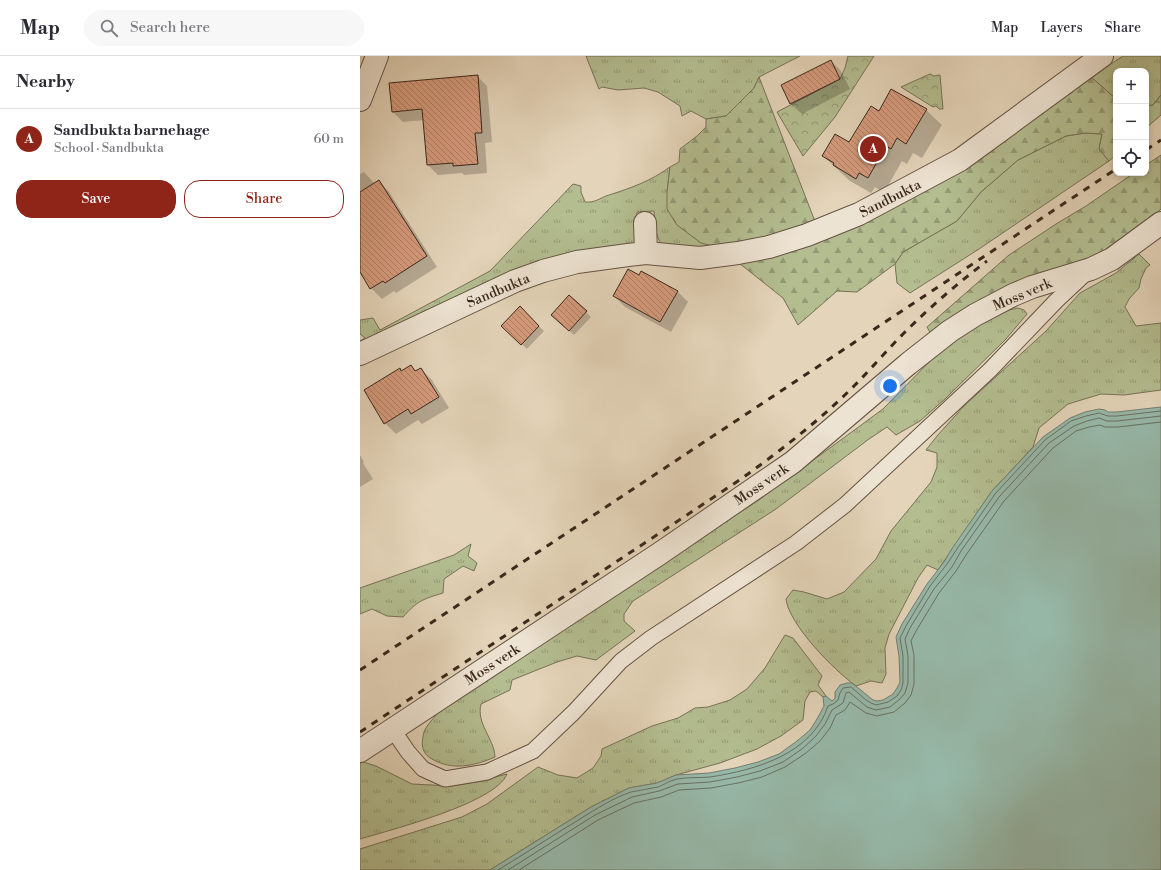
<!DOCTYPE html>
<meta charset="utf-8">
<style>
:root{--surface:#fff;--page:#f7f7f7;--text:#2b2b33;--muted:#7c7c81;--line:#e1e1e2;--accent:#8f2418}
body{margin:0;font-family:"Libre Bodoni",serif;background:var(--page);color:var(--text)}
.controls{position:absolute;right:12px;top:12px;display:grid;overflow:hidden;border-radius:8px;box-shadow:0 2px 6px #0003}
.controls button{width:36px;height:36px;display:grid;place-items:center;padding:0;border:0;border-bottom:1px solid var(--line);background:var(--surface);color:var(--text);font:20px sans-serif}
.you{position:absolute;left:530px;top:330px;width:14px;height:14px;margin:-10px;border:3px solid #fff;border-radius:50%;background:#1a73e8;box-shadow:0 0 0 6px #1a73e833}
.badge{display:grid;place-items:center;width:26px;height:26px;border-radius:50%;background:var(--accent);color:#fff;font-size:13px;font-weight:700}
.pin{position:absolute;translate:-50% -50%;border:2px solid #fff;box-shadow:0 1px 4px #0006}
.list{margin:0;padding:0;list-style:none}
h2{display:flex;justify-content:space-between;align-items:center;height:52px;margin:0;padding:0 16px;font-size:17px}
h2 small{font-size:13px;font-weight:400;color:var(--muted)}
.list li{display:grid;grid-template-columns:26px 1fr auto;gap:12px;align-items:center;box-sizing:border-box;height:60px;padding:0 16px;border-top:1px solid var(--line)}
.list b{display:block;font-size:15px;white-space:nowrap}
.list p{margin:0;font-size:13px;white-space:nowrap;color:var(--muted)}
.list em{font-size:13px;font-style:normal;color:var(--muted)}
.actions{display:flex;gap:8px;padding:12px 16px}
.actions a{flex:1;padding:9px 0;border:1px solid var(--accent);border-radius:16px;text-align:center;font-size:14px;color:var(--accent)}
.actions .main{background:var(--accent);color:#fff}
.icon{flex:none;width:22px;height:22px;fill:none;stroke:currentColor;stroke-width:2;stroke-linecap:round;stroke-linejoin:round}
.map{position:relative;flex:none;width:801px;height:814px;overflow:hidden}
header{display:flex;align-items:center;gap:24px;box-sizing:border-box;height:56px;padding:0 20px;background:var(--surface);border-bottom:1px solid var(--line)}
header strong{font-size:19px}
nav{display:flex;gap:22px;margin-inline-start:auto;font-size:14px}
.search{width:280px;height:36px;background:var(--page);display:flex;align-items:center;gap:10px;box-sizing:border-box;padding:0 14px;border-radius:22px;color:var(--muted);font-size:15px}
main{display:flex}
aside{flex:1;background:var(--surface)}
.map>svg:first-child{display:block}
.grass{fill:url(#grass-tufts);stroke:#777256}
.forest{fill:url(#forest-firs);stroke:#777256}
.park{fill:url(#park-crowns);stroke:#777256}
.water{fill:#97b9aa;stroke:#727f71}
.shadow{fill:#0003}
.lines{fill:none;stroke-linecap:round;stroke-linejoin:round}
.shore{stroke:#697063;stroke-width:1}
.building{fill:url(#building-back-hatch);stroke:#3b281c}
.lane-casing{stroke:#655343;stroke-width:17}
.street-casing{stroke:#655343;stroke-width:24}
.lane{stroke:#ede3d2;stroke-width:15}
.street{stroke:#ede3d2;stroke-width:22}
.rail{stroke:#3b281c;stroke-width:3;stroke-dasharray:7 7;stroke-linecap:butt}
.labels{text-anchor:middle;stroke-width:4;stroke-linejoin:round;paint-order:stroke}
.street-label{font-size:14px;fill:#3b281c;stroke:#ede3d2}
</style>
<header>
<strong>Map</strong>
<div class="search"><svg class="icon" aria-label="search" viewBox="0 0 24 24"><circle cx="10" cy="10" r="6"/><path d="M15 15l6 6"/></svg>Search here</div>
<nav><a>Map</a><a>Layers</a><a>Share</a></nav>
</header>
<main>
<aside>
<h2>Nearby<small></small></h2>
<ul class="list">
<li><span class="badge">A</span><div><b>Sandbukta barnehage</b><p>School · Sandbukta</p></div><em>60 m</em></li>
</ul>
<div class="actions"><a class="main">Save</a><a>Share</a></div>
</aside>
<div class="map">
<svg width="801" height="814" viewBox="0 0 801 814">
<defs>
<pattern id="grass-tufts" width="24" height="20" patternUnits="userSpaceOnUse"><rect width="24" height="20" fill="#b3bd90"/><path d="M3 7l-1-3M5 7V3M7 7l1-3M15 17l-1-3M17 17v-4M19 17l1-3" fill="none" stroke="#939a75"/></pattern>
<pattern id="forest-firs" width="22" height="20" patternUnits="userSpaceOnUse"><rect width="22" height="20" fill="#b3bd90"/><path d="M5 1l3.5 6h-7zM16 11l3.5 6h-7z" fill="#939a75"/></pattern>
<pattern id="park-crowns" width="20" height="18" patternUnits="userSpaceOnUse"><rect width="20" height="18" fill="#b3bd90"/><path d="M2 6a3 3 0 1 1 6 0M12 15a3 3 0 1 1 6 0" fill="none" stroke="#939a75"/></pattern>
<pattern id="building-back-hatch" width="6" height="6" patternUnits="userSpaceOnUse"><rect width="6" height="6" fill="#d69b7c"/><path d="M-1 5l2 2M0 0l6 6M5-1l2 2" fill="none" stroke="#af7e65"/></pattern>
</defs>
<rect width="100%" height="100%" fill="#e4d4b9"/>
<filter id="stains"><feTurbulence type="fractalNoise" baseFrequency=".005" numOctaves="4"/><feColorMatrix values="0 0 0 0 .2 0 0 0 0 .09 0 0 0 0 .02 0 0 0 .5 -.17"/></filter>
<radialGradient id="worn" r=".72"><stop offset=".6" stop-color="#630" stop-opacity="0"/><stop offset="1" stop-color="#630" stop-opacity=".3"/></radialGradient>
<g class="grass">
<path d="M226,0h214l-41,21 -5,11 -28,28 -20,3 -15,-8 -9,5 -2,-10 -22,-14 -14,-4 -26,2 -16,-3 -3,2z"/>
<path d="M763,0h38v39l-8,10 -7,1v-35h-30v28l-25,-22z"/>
<path d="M725,77l17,1 -3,15 10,12 -130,88 -69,44 -13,-10 -2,-19 8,-12 54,-31 24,-29 37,-32 48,-24z"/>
<path d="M310,111l-3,25 58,57 -63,-3c-7,-12 -7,-22 -8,-35l-17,1 -1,29 -4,4 -272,103v-7l5,-3 -5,-4v-14l13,-2 7,12 110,-59 83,-87 8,2v6l4,10c11,1 14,-4 24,-7 22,-7 42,-14 61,-28z"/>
<path d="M779,198l11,11 -4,3 -5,11 -2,9 -10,11 -4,8 11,19 25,-3v67l-37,5 -23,-1 -33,10 -29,24 -6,19 -41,44 -54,79 -11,-5 -9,13 -29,56 -4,14 1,26 -4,9 -11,-2 -15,5c-21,-15 -67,-61 -70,-87l7,-9 11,2 23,7 17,-7 32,-33 15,-28 40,-49 6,-15v-14l-11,-3 11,-14 28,-31 81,-74 34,-38 36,-20z"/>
<path d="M658,252l6,2 3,4 -21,25 -61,60 -25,22 -24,14 -9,-8 -18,12 -93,70 -143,92 -9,13v7l11,10 -39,29 -19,-4 -20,6 -45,18 -2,10 -29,14c-5,20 13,34 14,53 -21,9 -43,14 -63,2 -11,-6 -11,-15 -8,-27 3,-8 12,-16 17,-23l245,-162 73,-47 124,-91 58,-59 32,-24 27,-14z"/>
<path d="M111,488l-3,12 9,7 -3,8 -11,-5 -19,13 -1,14c-20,6 -26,8 -40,24l-16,-1 -15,-7 -12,5v-26l94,-33z"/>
<path d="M425,579l8,3 29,38 -4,9 8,11 -3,1 -7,-6 -6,1 -5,9 -2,19 -22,16 -24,13 -37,14 -44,12 -19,8 -28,5 -38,19 -101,63h-130v-21l102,-32 25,-13 51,-37 20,8 19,3 16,-10 8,-12 1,-7 50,-23 26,-8 17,-10 13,-1 22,-7 17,-11 18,-21z"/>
<path d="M3,706l13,4 36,18 39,2 25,-4 31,-8c-11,29 -117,56 -147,65v-76z"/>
</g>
<g class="forest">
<path d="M399,21l57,147 -91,25 -24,-6 -24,-18 -10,-16v-17l3,-25 9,-5 1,-13 17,-13 9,-9v-8l20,-3 28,-28z"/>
<path d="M731,21l25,22v56l-7,6 -10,-12 3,-15 -17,-1 -19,3 -48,24 -37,32 -24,29 -54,31 -8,12 -38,28 -20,-1 -39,34 -15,-27 -44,-35 48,-10z"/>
<path d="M801,39v20l-15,13v-22l7,-1z"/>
<path d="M801,99v54l-40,35 -190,90 -4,-7 82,-72 47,-31 30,-18 48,-33h12v-8z"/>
</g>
<g class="park">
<path d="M488,0h26l-39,61 -32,39 -26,-44 63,-33 5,-11z"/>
<path d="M570,18l4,2 6,-1 3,34h-4l-3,-3 -3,1 -32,-20z"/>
</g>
<path class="water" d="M801,351v463h-671l101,-63 38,-19 28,-5 19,-8 33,-2 26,-5 23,-6 21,-8 18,-13 13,-11 7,-11 7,-13 -1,-9 3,-1 6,5 3,-3v-6l5,-7 7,-2h5l21,17 4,1 6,-1 10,-6 4,-6 3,-6 -1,-26 -3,-19 6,-13 25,-40 17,-22 9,-15 39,-56 51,-54 27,-19 15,-6 14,-3 6,1 3,2h9z"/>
<g class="shadow">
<path d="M471,5l10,10 9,18 -48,25 -11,-10 -9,-18z"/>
<path d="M117,20l10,10 5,56 -7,1 2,30 -23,2 -2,-2 -24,2 -10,-10 -4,-45 -21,2 -10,-10z"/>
<path d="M566,54l16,15 -20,33 -9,-5 -6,11 -5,-3 -18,32 -9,-6 -4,6 -21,-12 -27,-25 27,-13 29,-31z"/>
<path d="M4,116l11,12 4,-3 10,11 48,75 -41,26 -2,-2 -12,8 -11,-11 -11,-18v-96z"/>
<path d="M317,235l11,11 -17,30 -46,-25 -11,-11z"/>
<path d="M160,252l24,23 -17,18 -25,-23z"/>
<path d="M226,256l5,5 -17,18 -17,-15z"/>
<path d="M51,310l6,6 4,-3 11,11 17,28 -27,16 -4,-4 -22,14 -11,-11 14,-54 3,3z"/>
<path d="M0,399l4,7 -1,1 10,16 -13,8z"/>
</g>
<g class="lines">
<g class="shore">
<path d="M138,814c28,-17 54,-34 82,-51 16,-10 33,-21 51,-27 9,-2 18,-3 27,-5 6,-2 12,-7 19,-8 11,-2 23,-1 33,-2 46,-7 102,-23 118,-71l5,-2 5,-4 2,-7 3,-5 8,-1 15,13 5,3 5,2 12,-3 9,-6 4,-6 2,-7v-27l-3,-18 6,-12 24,-40 17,-22 10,-15 38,-55 50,-54 26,-19 15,-5 13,-3 9,3h9l44,-5"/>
<path d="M148,814l87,-55 37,-18 27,-6 19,-7 32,-2 27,-5 23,-6 23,-9 19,-13 14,-13 9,-12 7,-14 11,-7 3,-10 3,-1 18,15 9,3 14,-3 10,-8 5,-6 3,-10v-27l-3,-17 5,-11 24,-39 18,-22 9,-16 38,-54 50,-54 25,-17 13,-5 12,-3 8,3h10l44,-5"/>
<path d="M159,814l79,-50 36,-17 27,-6 18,-7 32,-2 27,-5 24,-6 23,-10 21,-14 14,-12 10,-13 6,-13 9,-5 5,-8 16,11 11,3 17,-4 11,-9 6,-8 3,-11v-29l-3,-14 5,-10 23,-38 17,-22 10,-16 38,-54 49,-53 23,-17 13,-4 11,-2 5,2h13l43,-5"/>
</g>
</g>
<g class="building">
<path d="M471,4l9,19 -50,25 -9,-19z"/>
<path d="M118,19l4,58h-7l3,31 -25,2v-3l-26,2 -5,-56 -30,3 -3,-29z"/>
<path d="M531,33l36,20 -21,35 -9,-6 -6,11 -5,-3 -18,32 -9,-5 -3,6 -23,-14 1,-2 -12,-7 13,-22 14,8 22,-36 8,5z"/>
<path d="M19,124l48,76 -42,27 -2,-2 -13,8 -10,-17v-80z"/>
<path d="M268,213l11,6 2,-4 37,20 -18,31 -47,-26z"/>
<path d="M209,239l18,16 -18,20 -18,-16z"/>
<path d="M160,250l19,20 -18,19 -20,-19z"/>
<path d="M51,309l4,6 6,-3 18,29 -28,17 -3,-5 -24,15 -20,-34 36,-22 1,3z"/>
</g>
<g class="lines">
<g class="lane-casing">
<path id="lane" d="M33,674l15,22 15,17 22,10 42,-7 46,-21 41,-39 47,-51 30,-23 145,-95 49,-38 145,-135 66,-69 31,-29"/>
</g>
<g class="street-casing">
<g id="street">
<path d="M0,44l17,-44"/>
<path d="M285,167l1,30"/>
<path d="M0,298l155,-73 28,-10 34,-9 51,-7 18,-2 54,5 38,-5 31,-6 38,-12 52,-21 101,-54 142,-104"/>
<path d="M0,695l299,-197 134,-92 115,-98 42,-33 25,-16 38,-20 19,-8 59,-18 21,-10 49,-36"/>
</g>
</g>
<use href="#lane" class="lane"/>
<use href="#street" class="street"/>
<g class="rail">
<path d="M786,94l15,-10"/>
<path d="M0,614l756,-501"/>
<path d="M0,676l381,-253c39,-28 78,-58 113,-93 17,-17 33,-36 50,-53 26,-26 54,-50 83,-72"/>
</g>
</g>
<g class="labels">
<g class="street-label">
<text transform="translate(530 142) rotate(-27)" y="5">Sandbukta</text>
<text transform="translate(138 234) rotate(-23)" y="5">Sandbukta</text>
<text transform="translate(662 238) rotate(-23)" y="5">Moss verk</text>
<text transform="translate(401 428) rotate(-34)" y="5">Moss verk</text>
<text transform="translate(132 608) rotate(-33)" y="5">Moss verk</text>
</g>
</g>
<rect width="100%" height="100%" filter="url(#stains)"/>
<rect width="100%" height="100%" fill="url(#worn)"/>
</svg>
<div class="controls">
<button>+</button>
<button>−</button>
<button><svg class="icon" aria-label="locate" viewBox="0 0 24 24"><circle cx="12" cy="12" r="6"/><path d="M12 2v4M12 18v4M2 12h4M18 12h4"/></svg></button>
</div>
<div class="you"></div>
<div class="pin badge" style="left:513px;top:93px">A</div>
</div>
</main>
